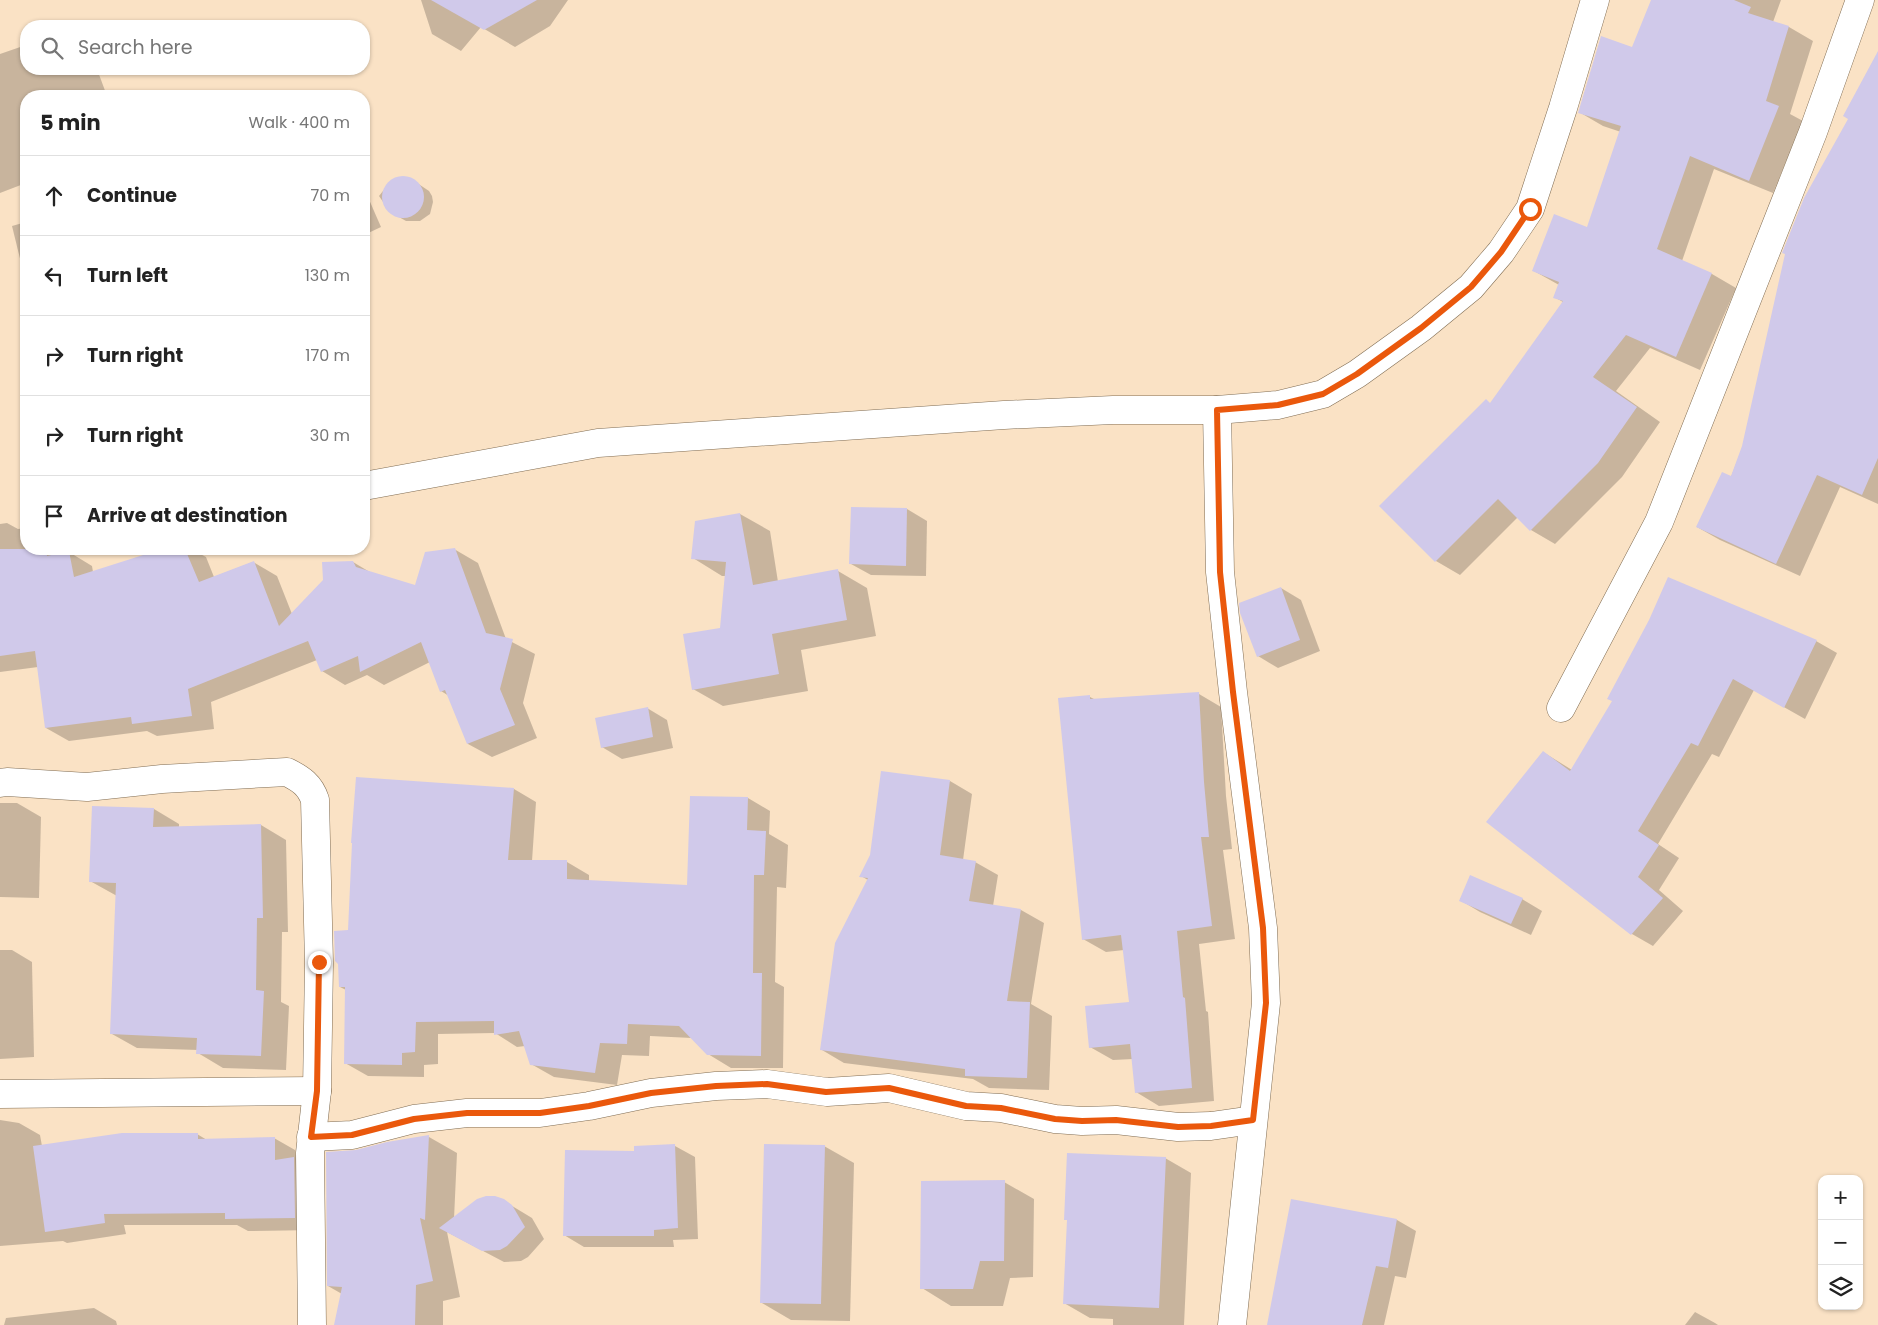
<!DOCTYPE html>
<meta charset="utf-8">
<style>
:root{--surface:#fff;--page:#f6f6f6;--text:#222;--muted:#767676;--line:#e0e0e0}
body{margin:0;font-family:Poppins,sans-serif;background:var(--page);color:var(--text)}
.controls{position:absolute;right:15px;bottom:15px;display:grid;overflow:hidden;border-radius:10px;box-shadow:0 1px 4px #0004}
.controls button{width:45px;height:45px;display:grid;place-items:center;padding:0;border:0;border-bottom:1px solid var(--line);background:var(--surface);color:var(--text);font:25px sans-serif}
.stop{position:absolute;width:15px;height:15px;margin:-11px;border:4px solid #ea580c;border-radius:50%;background:#fff}
.stop.end{background:#ea580c;border-color:#fff;box-shadow:0 1px 5px #0008}
.list{margin:0;padding:0;list-style:none}
h2{display:flex;justify-content:space-between;align-items:center;height:65px;margin:0;padding:0 20px;font-size:21px}
h2 small{font-size:16px;font-weight:400;color:var(--muted)}
.list li{display:grid;grid-template-columns:32px 1fr auto;gap:15px;align-items:center;box-sizing:border-box;height:80px;padding:0 20px;border-top:1px solid var(--line)}
.list b{display:block;font-size:19px;white-space:nowrap}
.list em{font-size:16px;font-style:normal;color:var(--muted)}
.icon{flex:none;width:28px;height:28px;fill:none;stroke:currentColor;stroke-width:2;stroke-linecap:round;stroke-linejoin:round}
.map{position:relative;flex:none;width:1878px;height:1325px;overflow:hidden}
.search{position:absolute;background:var(--surface);box-shadow:0 1px 4px #0004;left:20px;top:20px;width:350px;height:55px;display:flex;align-items:center;gap:12px;box-sizing:border-box;padding:0 18px;border-radius:20px;color:var(--muted);font-size:19px}
.panel{position:absolute;background:var(--surface);box-shadow:0 1px 4px #0004;left:20px;top:90px;width:350px;height:465px;border-radius:20px}
.map>svg:first-child{display:block}
.shadow{fill:#0003}
.building{fill:#d0c9ea}
.lines{fill:none;stroke-linecap:round;stroke-linejoin:round}
.minor-casing{stroke:#816d53;stroke-width:29}
.minor{stroke:#fff;stroke-width:28}
.route{stroke:#ea580c;stroke-width:6}
</style>
<div class="map">
<svg width="1878" height="1325" viewBox="0 0 1878 1325">
<rect width="100%" height="100%" fill="#fae2c5"/>
<g class="shadow">
<path d="M421,0h147l-18,26 -35,21 -34,-20 -20,24 -29,-17z"/>
<path d="M1653,0h128l-8,22 16,5 24,14 -23,73 13,7 -30,72 -59,-24 -32,92 30,13 24,14 -36,82 -50,-22 -34,43 44,31 -38,55 -67,67 -24,-14 -13,-13 -58,58 -24,-14 -55,-55 110,-102 72,-102 -9,-5 5,-12 -25,-14 54,-43 33,-96 -18,-6 -24,-14 54,-63z"/>
<path d="M26,45v24h71l10,27h-81v87l-26,10v-139z"/>
<path d="M1878,53v451l-38,-17 -40,89 -80,-36 -23,-13 34,-50 12,-31 106,-327z"/>
<path d="M408,177l21,14 3,5 1,6 -3,12 -10,7h-14l-16,-9 -11,-16 12,-15 5,-2z"/>
<path d="M364,188l17,39 -17,8z"/>
<path d="M26,222v61l-14,-57z"/>
<path d="M907,509l20,12 -1,55 -55,-1 -20,-11z"/>
<path d="M740,514l30,17 8,51 60,-11 29,17 9,48 -75,14 7,41 -85,15 -30,-17 28,-60 5,-53h-4l-29,-18z"/>
<path d="M7,523l11,6 8,-1v21h40l1,4 2,-1 23,14 1,6 74,-23h24l15,8 8,20 39,-15 24,14 15,38 61,-52 20,12 43,13 38,-38 24,14 28,76 29,15 -12,49 14,35 -45,19 -24,-13 -19,-48 -8,-5 -11,-29 -46,23 -17,-10 -22,10 -23,-14 -5,-11 -106,42 3,27 -57,7 -10,-5 -78,10 -23,-13 -8,-61 -38,5v-148z"/>
<path d="M1281,588l20,12 19,51 -42,17 -20,-12z"/>
<path d="M1816,641l21,12 -32,66 -51,-29 -35,67 -7,-3 -54,90 21,14 -20,32 24,21 -30,35 -21,-12 -89,-182 29,18 41,-69z"/>
<path d="M1199,694l22,13 5,89 6,53 -9,1 12,89 -36,5 7,67 2,1 6,89 -55,5 -23,-14 -3,-33 -20,1 -23,-13 41,-44 -7,-53 -18,2 -23,-13 7,-242 6,3z"/>
<path d="M647,708l20,12 6,28 -51,11 -20,-12z"/>
<path d="M950,781l22,13 -9,66 12,2 23,13 -5,31 28,4 23,13 -13,81 21,12 -3,74 -60,-2 -16,-9 -129,-16 -22,-13 46,-170 -7,-4z"/>
<path d="M514,789l22,13 -4,59 35,1 22,13v6l99,5 3,-89 57,1 22,13 -1,23 19,11 -2,43 -9,-1 -2,95 9,5 -1,81h-52l-23,-14 -16,-16 -42,-2 -1,20 -27,-1 -5,30 -63,-8 -23,-13 -6,-18 -8,1 -22,-14 -57,1v30l-14,1v12l-56,-1 -23,-13 1,-73 -6,-3 9,-55z"/>
<path d="M0,803h17l24,14 -2,81 -39,-1z"/>
<path d="M154,809l25,15v3l82,-2 25,15 2,92h-6l-1,70 8,4 -3,64 -63,-2 -25,-15v-3l-61,-2 -25,-14 5,-138 -27,-15z"/>
<path d="M1471,877l51,22 20,12 -11,24 -51,-23 -20,-12z"/>
<path d="M0,950h12l20,12 2,95 -34,2z"/>
<path d="M0,1120l19,3 21,12 2,11 155,-12 10,6 67,-2 21,12 1,9 19,11 1,60 -68,1 -11,-6h-113l2,9 -59,9 -4,-2 -63,5z"/>
<path d="M429,1137l28,16 -3,66 50,-18 28,17 12,21 -16,18 -7,4 -17,1 -57,-30 13,65 -17,4v24h-108l7,-31 -14,-8 28,-135 31,-8z"/>
<path d="M675,1146l20,11 3,82 -25,1 1,7h-90l-20,-12 72,-82v-6z"/>
<path d="M824,1146l30,17 -4,158 -59,-1 -29,-17z"/>
<path d="M1165,1158l26,15 -7,152h-71v-6l-23,-1 -26,-15z"/>
<path d="M1004,1182l30,17 -1,78 -23,1 -7,28h-52l-29,-18z"/>
<path d="M1292,1200l105,20 19,11 -10,47 -11,-2 -11,49h-115z"/>
<path d="M94,1308l22,13 1,4h-113l2,-7z"/>
<path d="M1695,1312l20,11 3,2h-33z"/>
</g>
<g class="building">
<path d="M431,0h106l-53,30z"/>
<path d="M1651,0h83l17,7 -3,6 41,13 -23,75 13,5 -30,75 -59,-25 -33,93 55,24 -36,84 -50,-22 -33,42 44,30 -39,56 -68,68 -32,-32 -63,63 -56,-56 107,-107 4,4 73,-102 -10,-3 6,-16 -27,-11 22,-57 33,13 34,-101 -43,-13 23,-77 31,11z"/>
<path d="M1878,51v407l-16,37 -45,-20 -41,89 -80,-37 26,-55 9,4 11,-30 43,-192 -3,-1 22,-55 44,-79 -5,-3z"/>
<circle cx="403" cy="197" r="21"/>
<path d="M851,507l56,1 -1,58 -57,-2z"/>
<path d="M740,513l13,72 85,-16 9,51 -75,14 7,40 -87,16 -9,-56 37,-6 6,-66 -35,-3 4,-38z"/>
<path d="M455,548l31,85 27,6 -13,50 15,36 -48,19 -22,-54 -5,2 -19,-50 -61,30 -2,-16 -37,16 -13,-31 -120,48 4,27 -60,8 -1,-7 -86,11 -10,-77 -35,5v-107h46l1,7 22,-5 5,26 88,-28h23l14,33 55,-21 25,65 44,-46 -1,-18 31,-1 3,6 59,18 10,-33z"/>
<path d="M1668,577l149,63 -33,68 -51,-29 -35,67 -7,-3 -53,88 21,14 -21,32 25,21 -32,37 -145,-113 57,-71 27,20 42,-70 -5,-2 42,-79z"/>
<path d="M1281,587l19,53 -43,17 -17,-44 -1,-10z"/>
<path d="M1199,692l5,90 5,55h-8l11,89 -35,5 6,66 2,1 7,90 -57,5 -5,-49 -41,4 -4,-42 44,-4 -8,-67 -39,5 -24,-242 32,-3v4z"/>
<path d="M648,707l5,30 -52,11 -6,-30z"/>
<path d="M881,771l69,9 -10,75 36,6 -7,40 52,8 -14,92 23,1 -3,76 -62,-2v-7l-145,-19 15,-107 33,-65 -9,-1 11,-22z"/>
<path d="M356,777l158,11 -6,72h59v19l120,6 3,-89 58,1 -1,33 19,1 -2,44h-10l-1,98h9l-1,83 -54,-1 -28,-29 -51,-2 -1,20 -27,-1 -5,30 -65,-8 -11,-34 -25,4v-14l-78,1 -1,30 -13,1v12l-58,-1 1,-77h-6l-1,-23 -3,-3 -1,-30 14,-1 4,-87h-1z"/>
<path d="M92,806l62,2 -1,19 108,-3 2,94h-6l-1,72 8,1 -3,65 -65,-2 1,-16 -87,-4 6,-151 -27,-1z"/>
<path d="M1470,875l53,23 -12,26 -52,-23z"/>
<path d="M122,1133h76v6l77,-2v23l19,-3 1,61 -70,1v-6l-121,1 1,9 -60,9 -12,-86z"/>
<path d="M429,1135l-4,85 -5,-2 13,63 -17,4 -1,40h-81l8,-38 -15,-1 -1,-134 30,-2 31,-8z"/>
<path d="M675,1144l3,84 -24,2v6h-91l2,-86 69,1v-5z"/>
<path d="M764,1144l61,1 -4,159 -61,-1z"/>
<path d="M1067,1153l99,4 -7,151 -96,-4 4,-84h-3z"/>
<path d="M1005,1180l-1,81h-24l-7,28h-53l1,-108z"/>
<path d="M486,1196h9l9,3 8,6 13,22 -18,19 -7,4 -18,1 -43,-23 38,-29z"/>
<path d="M1291,1199l106,20 -9,49 -12,-2 -14,59h-95z"/>
</g>
<g class="lines">
<g class="minor-casing">
<g id="minor">
<path d="M1217,410l3,162 13,120 30,236 3,75 -34,322"/>
<path d="M364,486l234,-43 406,-28 109,-5h104l61,-5 45,-11 34,-20 64,-46 50,-41 30,-35 29,-43 33,-101 32,-108"/>
<path d="M1561,708l98,-186 154,-390 47,-132"/>
<path d="M0,783l7,-1 80,5 75,-8 125,-7c14,7 23,13 28,28l4,163 -2,128 -7,62 2,172"/>
<path d="M0,1094l317,-3"/>
<path d="M311,1137l41,-2 62,-16 53,-6h73l49,-7 62,-13 65,-7 51,-2 60,8 62,-4 77,18 35,2 54,11 27,2 34,-1 62,7 33,-1 42,-6"/>
</g>
</g>
<use href="#minor" class="minor"/>
</g>
<g class="lines">
<path class="route" d="M319,962l-2,129 -6,46 41,-2 62,-16 53,-6h73l49,-7 62,-13 65,-7 51,-2 59,8 63,-4 77,18 35,2 54,11 27,2 34,-1 62,7 33,-1 42,-6 13,-117 -3,-75 -30,-236 -13,-120 -3,-162 61,-5 45,-11 34,-20 64,-46 50,-41 30,-35 29,-43"/>
</g>
</svg>
<div class="controls">
<button>+</button>
<button>−</button>
<button><svg class="icon" aria-label="layers" viewBox="0 0 24 24"><path d="M12 4l9 5-9 5-9-5zM3 14l9 5 9-5"/></svg></button>
</div>
<div class="stop" style="left:1530px;top:209px"></div>
<div class="stop end" style="left:319px;top:962px"></div>
<div class="search"><svg class="icon" aria-label="search" viewBox="0 0 24 24"><circle cx="10" cy="10" r="6"/><path d="M15 15l6 6"/></svg>Search here</div>
<section class="panel">
<h2>5 min<small>Walk · 400 m</small></h2>
<ul class="list">
<li><svg class="icon" aria-label="ahead" viewBox="0 0 24 24"><path d="M12 20V5M6 11l6-6 6 6"/></svg><div><b>Continue</b></div><em>70 m</em></li>
<li><svg class="icon" aria-label="left" viewBox="0 0 24 24"><path d="M17 20v-9H6M10 6l-5 5 5 5"/></svg><div><b>Turn left</b></div><em>130 m</em></li>
<li><svg class="icon" aria-label="right" viewBox="0 0 24 24"><path d="M7 20v-9h11M14 6l5 5-5 5"/></svg><div><b>Turn right</b></div><em>170 m</em></li>
<li><svg class="icon" aria-label="right" viewBox="0 0 24 24"><path d="M7 20v-9h11M14 6l5 5-5 5"/></svg><div><b>Turn right</b></div><em>30 m</em></li>
<li><svg class="icon" aria-label="arrive" viewBox="0 0 24 24"><path d="M6 21V4h12l-3 4 3 4H6"/></svg><div><b>Arrive at destination</b></div></li>
</ul>
</section>
</div>
